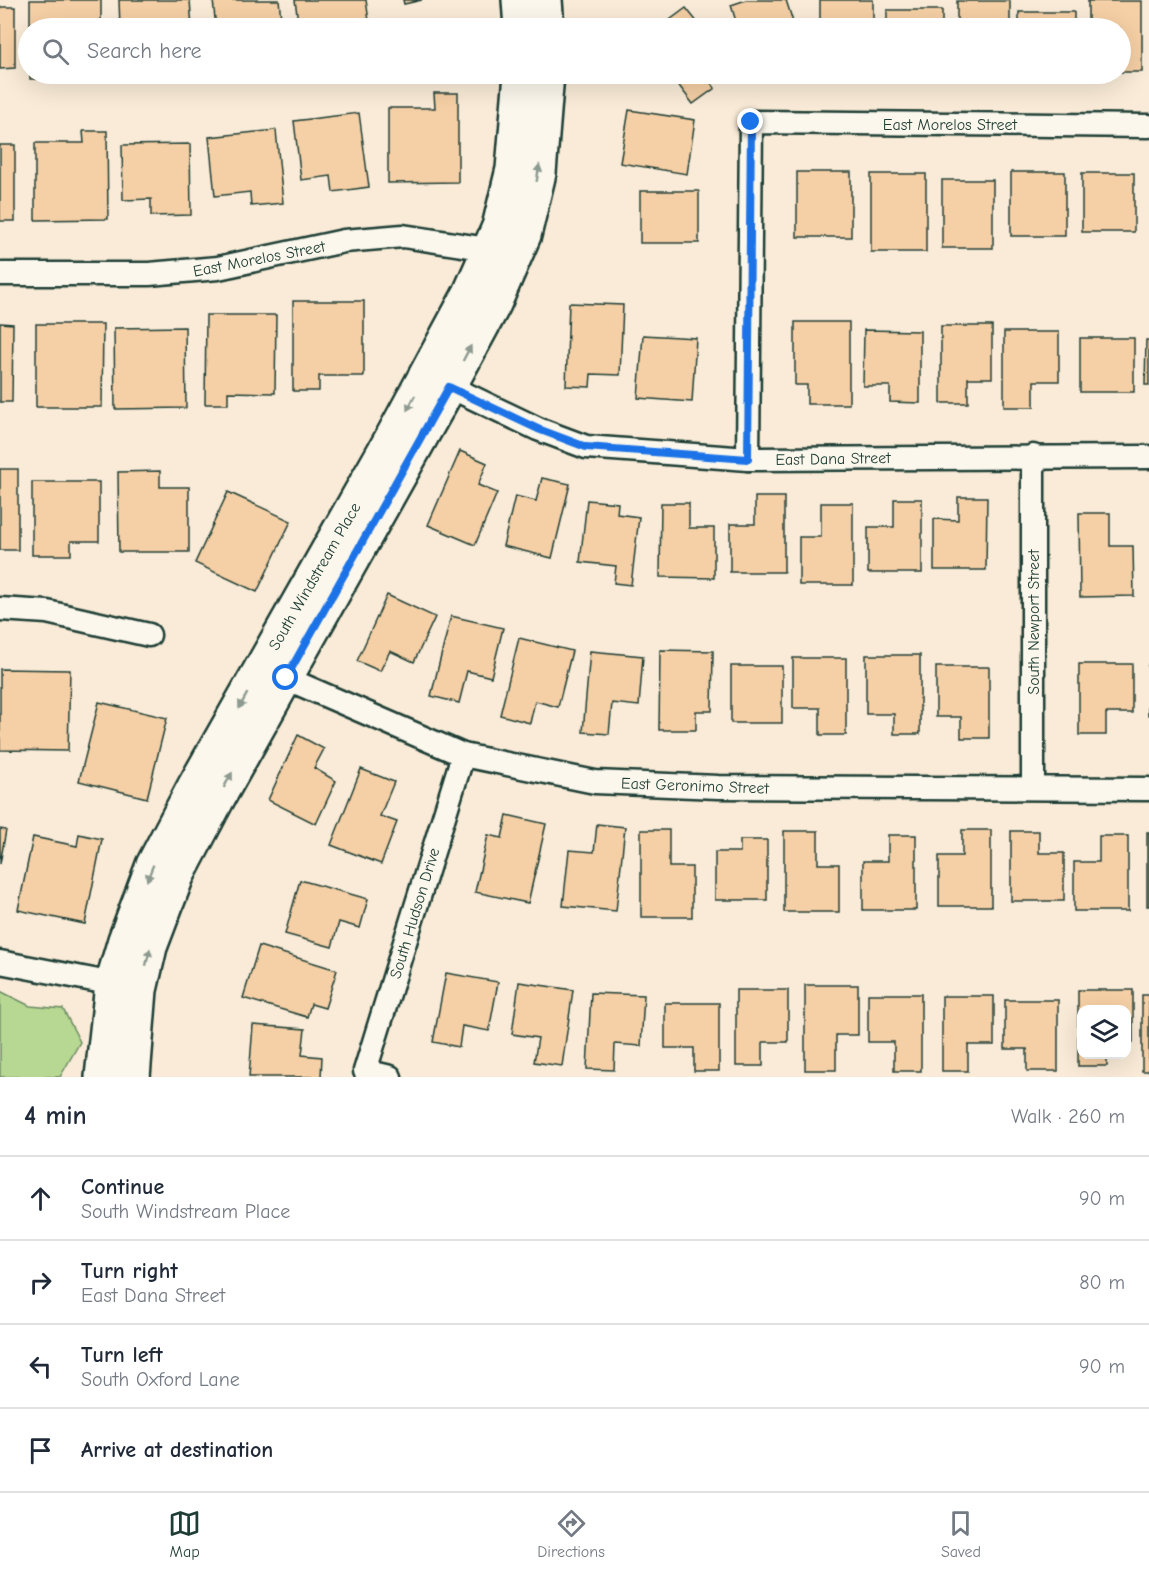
<!DOCTYPE html>
<meta charset="utf-8">
<style>
:root{--surface:#fff;--page:#f6f6f7;--text:#1f2937;--muted:#747a83;--line:#e0e1e3;--accent:#1f3d34}
body{margin:0;font-family:"Comic Neue",sans-serif;background:var(--page);color:var(--text)}
.controls{position:absolute;right:18px;bottom:18px;display:grid;overflow:hidden;border-radius:12px;box-shadow:0 6px 24px #0002}
.controls button{width:54px;height:54px;display:grid;place-items:center;padding:0;border:0;border-bottom:2px solid var(--line);background:var(--surface);color:var(--text);font:30px sans-serif}
.stop{position:absolute;width:18px;height:18px;margin:-14px;border:4px solid #1a73e8;border-radius:50%;background:#fff}
.stop.end{background:#1a73e8;border-color:#fff;box-shadow:0 2px 6px #0008}
.list{margin:0;padding:0;list-style:none}
h2{display:flex;justify-content:space-between;align-items:center;height:78px;margin:0;padding:0 24px;font-size:26px}
h2 small{font-size:20px;font-weight:400;color:var(--muted)}
.list li{display:grid;grid-template-columns:39px 1fr auto;gap:18px;align-items:center;box-sizing:border-box;height:84px;padding:0 24px;border-top:2px solid var(--line)}
.list b{display:block;font-size:22px;white-space:nowrap}
.list p{margin:0;font-size:20px;white-space:nowrap;color:var(--muted)}
.list em{font-size:20px;font-style:normal;color:var(--muted)}
.icon{flex:none;width:33px;height:33px;fill:none;stroke:currentColor;stroke-width:2;stroke-linecap:round;stroke-linejoin:round}
.map{position:relative;flex:none;width:1149px;height:1077px;overflow:hidden}
.search{position:absolute;background:var(--surface);box-shadow:0 6px 24px #0002;left:18px;right:18px;top:18px;height:66px;display:flex;align-items:center;gap:15px;box-sizing:border-box;padding:0 21px;border-radius:33px;color:var(--muted);font-size:22px}
.sheet{height:414px;background:var(--surface)}
nav{display:flex;justify-content:space-around;align-items:center;box-sizing:border-box;height:84px;border-top:2px solid var(--line);background:var(--surface);font-size:16px;color:var(--muted)}
nav a{display:grid;justify-items:center;gap:3px}
nav .on{color:var(--accent)}
.map>svg:first-child{display:block}
.green{fill:#b7d892;stroke:#6b8a63;stroke-width:1.5}
.building{fill:#f5cfa5;stroke:#1f3d34;stroke-width:1.5}
.lines{fill:none;stroke-linecap:round;stroke-linejoin:round}
.street-casing{stroke:#1f3d34;stroke-width:27}
.secondary-casing{stroke:#1f3d34;stroke-width:38}
.street{stroke:#fbf7ec;stroke-width:22}
.secondary{stroke:#fbf7ec;stroke-width:33}
.oneway{fill:#8d9a90}
.route{stroke:#1a73e8;stroke-width:8}
.labels{text-anchor:middle;stroke-width:4.5;stroke-linejoin:round;paint-order:stroke}
.street-label{font-size:16px;fill:#1f3d34;stroke:#fbf7ec}
</style>
<div class="map">
<svg width="1149" height="1077" viewBox="0 0 1149 1077">
<rect width="100%" height="100%" fill="#f9ebd7"/>
<filter id="ink" filterUnits="userSpaceOnUse"><feTurbulence type="fractalNoise" baseFrequency=".0167" numOctaves="2"/><feDisplacementMap in="SourceGraphic" scale="12" xChannelSelector="R" yChannelSelector="G"/><feConvolveMatrix kernelMatrix="1 2 1 2 8 2 1 2 1" color-interpolation-filters="sRGB"/></filter>
<g filter="url(#ink)">
<path class="green" d="M0,991l30,15 33,3 17,33 -20,35h-60z"/>
<g class="building">
<rect x="30" y="0" width="71" height="28"/>
<path d="M119,0h71l2,28h-72z"/>
<path d="M213,0h66l3,28h-66z"/>
<path d="M295,0h71l4,28h-71z"/>
<path d="M403,0h19l-18,4z"/>
<path d="M746,0h40l9,28h-57l-7,-23z"/>
<rect x="820" y="0" width="53" height="28"/>
<rect x="957" y="1" width="53" height="27"/>
<path d="M1088,1h54v71h-22v-44h-32z"/>
<path d="M0,7h15v61l-15,1z"/>
<path d="M686,8l16,20h-43z"/>
<rect x="887" y="10" width="55" height="18"/>
<rect x="1019" y="12" width="55" height="16"/>
<rect x="30" y="74" width="25" height="5"/>
<path d="M670,74h39l-3,2 9,12 -22,16z"/>
<path d="M434,93h24v89l-70,1v-75h47z"/>
<path d="M629,110l66,10 -8,54 -67,-11z"/>
<path d="M359,113l10,74 -36,5 -2,-16 -30,4 -7,-59z"/>
<path d="M276,130l7,73 -32,3 -1,-14 -35,4 -6,-59z"/>
<path d="M83,131h24l1,88 -73,1v-77h49z"/>
<path d="M190,144l1,71 -40,1v-17l-28,1 -1,-55z"/>
<rect x="0" y="145" width="15" height="76"/>
<rect x="797" y="172" width="54" height="65"/>
<rect x="1011" y="172" width="54" height="64"/>
<rect x="1082" y="173" width="52" height="59"/>
<rect x="871" y="174" width="55" height="78"/>
<rect x="942" y="180" width="51" height="68"/>
<rect x="640" y="191" width="59" height="52"/>
<path d="M293,301h71v75h-45v15h-26z"/>
<path d="M569,303l54,2 -3,70 -29,-1 -1,13 -24,-1z"/>
<path d="M206,315h70l-1,78 -47,-1v12h-23z"/>
<path d="M795,322h54v82h-42v-19h-12z"/>
<path d="M0,323l13,1 -1,78h-12z"/>
<path d="M36,324h67l-1,83h-66z"/>
<path d="M941,326h51v52h-24v25h-27z"/>
<path d="M185,327l1,81 -71,1 -1,-81z"/>
<path d="M864,330l56,1v72l-30,-1v-16h-27z"/>
<path d="M1004,332h55v49h-25v26h-30z"/>
<path d="M643,335l53,3 -4,64 -54,-4z"/>
<rect x="1080" y="338" width="54" height="54"/>
<path d="M1146,340h3v45h-4z"/>
<path d="M460,451l27,12 -9,22 19,8 -22,52 -47,-20z"/>
<rect x="0" y="469" width="18" height="81"/>
<path d="M160,471v16h29v65h-70l-1,-80z"/>
<path d="M542,478l28,6 -18,74 -49,-12 12,-50 21,5z"/>
<path d="M32,482h67v59h-28v14h-39z"/>
<path d="M228,492l63,29 -34,71 -62,-29z"/>
<path d="M755,497h29v75h-54v-48h25z"/>
<path d="M958,497h29l-1,73h-52v-51l24,1z"/>
<path d="M894,499h28v74h-54v-46h26z"/>
<path d="M587,500l31,3 -1,11 22,3 -8,68 -17,-2 2,-17 -36,-4z"/>
<path d="M661,503h28v25h25v50l-54,-1z"/>
<path d="M821,503h32v82h-54v-48h22z"/>
<path d="M1079,513h31v33h23l1,50 -54,1z"/>
<path d="M387,595l48,22 -21,45 -24,-11 -10,20 -23,-10z"/>
<path d="M451,616l52,12 -12,49 -24,-6 -8,32 -28,-7z"/>
<path d="M519,638l53,13 -14,56 -23,-6 -5,22 -30,-8z"/>
<path d="M660,650l53,1 -1,60h-16v19h-37z"/>
<path d="M590,651l53,5 -4,50 -27,-3 -3,31 -26,-2z"/>
<path d="M866,655h54v79h-26v-20h-28z"/>
<path d="M793,658h53v77h-26v-27h-27z"/>
<path d="M1079,664h53v49h-26v22h-27z"/>
<rect x="1148" y="665" width="1" height="50"/>
<rect x="731" y="666" width="51" height="57"/>
<path d="M936,667h53v71h-28v-21h-25z"/>
<path d="M0,669l70,1 -2,81 -68,-1z"/>
<path d="M99,702l68,16 -20,80 -68,-17z"/>
<path d="M298,735l26,14 -10,19 22,13 -20,43 -48,-24z"/>
<path d="M361,769l33,13 -14,34 17,6 -16,42 -50,-19z"/>
<path d="M507,815l39,9 -18,79 -53,-11 13,-57 14,3z"/>
<path d="M597,824l28,3 -9,84 -53,-5 6,-56 25,2z"/>
<path d="M0,829l6,1 -6,34z"/>
<path d="M641,830h28v37h23v50h-51z"/>
<path d="M962,830h29v76h-52v-50h23z"/>
<path d="M784,831h34v33h21v48h-55z"/>
<path d="M1011,831h28v22h25v48h-53z"/>
<rect x="1147" y="832" width="2" height="74"/>
<path d="M79,834l23,5 -17,85 -67,-14 15,-73 44,9z"/>
<path d="M888,835h28v75h-53v-49h25z"/>
<path d="M1099,836h29v75h-54v-49h25z"/>
<path d="M740,840h27v60h-52v-48h25z"/>
<path d="M300,880l68,19 -8,29 -21,-6 -7,25 -47,-13z"/>
<path d="M259,946l78,24 -12,38 -14,-4 -4,13 -64,-19z"/>
<path d="M446,973l52,9 -9,49 -27,-5 -3,21 -26,-5z"/>
<path d="M519,982l54,8 -11,76 -28,-4 4,-24 -26,-4z"/>
<path d="M805,985h53v50h-22v35h-31z"/>
<path d="M736,990h52v52h-25v24h-27z"/>
<path d="M1078,990h55v52h-7v-32h-44v44h25v12h-29z"/>
<path d="M591,993l53,2 -3,51 -26,-2 -1,26 -27,-1z"/>
<path d="M868,994h53v77h-27v-29h-26z"/>
<rect x="1142" y="995" width="7" height="76"/>
<path d="M942,996h52v49h-26v26h-26z"/>
<path d="M1005,1000h53v71h-31v-22h-22z"/>
<path d="M665,1003h54v68h-25v-23h-29z"/>
<path d="M253,1025l52,4 -3,26 20,2 -1,20h-72z"/>
</g>
<g class="lines">
<g class="street-casing">
<g id="street">
<path d="M0,274h149l69,-6 126,-27 59,-5 98,15"/>
<path d="M438,381l100,48 48,18 162,12 401,-2"/>
<path d="M1033,456v331"/>
<path d="M748,459l3,-337 398,4"/>
<path d="M0,609l47,3 102,23"/>
<path d="M274,673l189,82 132,27 123,5 431,2"/>
<path d="M0,962l124,24"/>
<path d="M390,1077l-25,-6 98,-316"/>
</g>
</g>
<g class="secondary-casing">
<g id="secondary">
<path d="M519,0l2,28"/>
<path d="M545,0l2,28"/>
<path d="M102,1077l10,-93 13,-44 28,-75 41,-78 200,-353 76,-141 29,-66 14,-58 8,-95"/>
<path d="M133,1077l7,-87 10,-43 27,-71 40,-76 232,-413 45,-83 30,-69 15,-62 8,-99"/>
</g>
</g>
<use href="#street" class="street"/>
<use href="#secondary" class="secondary"/>
</g>
<defs><path id="oneway-solid" d="M-6-.8H1V-3.2L6.5 0L1 3.2V.8H-6Z" transform="scale(1.5)"/></defs>
<g class="oneway">
<use href="#oneway-solid" transform="translate(538 173) rotate(-81)"/>
<use href="#oneway-solid" transform="translate(467 353) rotate(-62)"/>
<use href="#oneway-solid" transform="translate(411 403) rotate(118)"/>
<use href="#oneway-solid" transform="translate(243 701) rotate(119)"/>
<use href="#oneway-solid" transform="translate(228 780) rotate(-61)"/>
<use href="#oneway-solid" transform="translate(150 873) rotate(112)"/>
<use href="#oneway-solid" transform="translate(148 957) rotate(-77)"/>
</g>
</g>
<g class="lines" filter="url(#ink)">
<path class="route" d="M286,678l163,-291 89,42 48,18 162,12 3,-337"/>
</g>
<g class="labels">
<g class="street-label">
<text x="950" y="130">East Morelos Street</text>
<text transform="translate(259 258) rotate(-11)" y="6">East Morelos Street</text>
<text transform="translate(833 458) rotate(-1)" y="6">East Dana Street</text>
<text transform="translate(314 576) rotate(-60)" y="6">South Windstream Place</text>
<text transform="translate(1033 622) rotate(-90)" y="6">South Newport Street</text>
<text transform="translate(695 785) rotate(2)" y="6">East Geronimo Street</text>
<text transform="translate(414 913) rotate(-73)" y="6">South Hudson Drive</text>
</g>
</g>
</svg>
<div class="controls">
<button><svg class="icon" aria-label="layers" viewBox="0 0 24 24"><path d="M12 4l9 5-9 5-9-5zM3 14l9 5 9-5"/></svg></button>
</div>
<div class="stop" style="left:286px;top:678px"></div>
<div class="stop end" style="left:751px;top:122px"></div>
<div class="search"><svg class="icon" aria-label="search" viewBox="0 0 24 24"><circle cx="10" cy="10" r="6"/><path d="M15 15l6 6"/></svg>Search here</div>
</div>
<section class="sheet">
<h2>4 min<small>Walk · 260 m</small></h2>
<ul class="list">
<li><svg class="icon" aria-label="ahead" viewBox="0 0 24 24"><path d="M12 20V5M6 11l6-6 6 6"/></svg><div><b>Continue</b><p>South Windstream Place</p></div><em>90 m</em></li>
<li><svg class="icon" aria-label="right" viewBox="0 0 24 24"><path d="M7 20v-9h11M14 6l5 5-5 5"/></svg><div><b>Turn right</b><p>East Dana Street</p></div><em>80 m</em></li>
<li><svg class="icon" aria-label="left" viewBox="0 0 24 24"><path d="M17 20v-9H6M10 6l-5 5 5 5"/></svg><div><b>Turn left</b><p>South Oxford Lane</p></div><em>90 m</em></li>
<li><svg class="icon" aria-label="arrive" viewBox="0 0 24 24"><path d="M6 21V4h12l-3 4 3 4H6"/></svg><div><b>Arrive at destination</b></div></li>
</ul>
</section>
<nav>
<a class="on"><svg class="icon" aria-label="map" viewBox="0 0 24 24"><path d="M3 6l6-2 6 2 6-2v14l-6 2-6-2-6 2zM9 4v14M15 6v14"/></svg>Map</a>
<a><svg class="icon" aria-label="directions" viewBox="0 0 24 24"><path d="M12 3l9 9-9 9-9-9zM9 14v-3h6M13 9l2 2-2 2"/></svg>Directions</a>
<a><svg class="icon" aria-label="saved" viewBox="0 0 24 24"><path d="M7 4h10v16l-5-4-5 4z"/></svg>Saved</a>
</nav>
